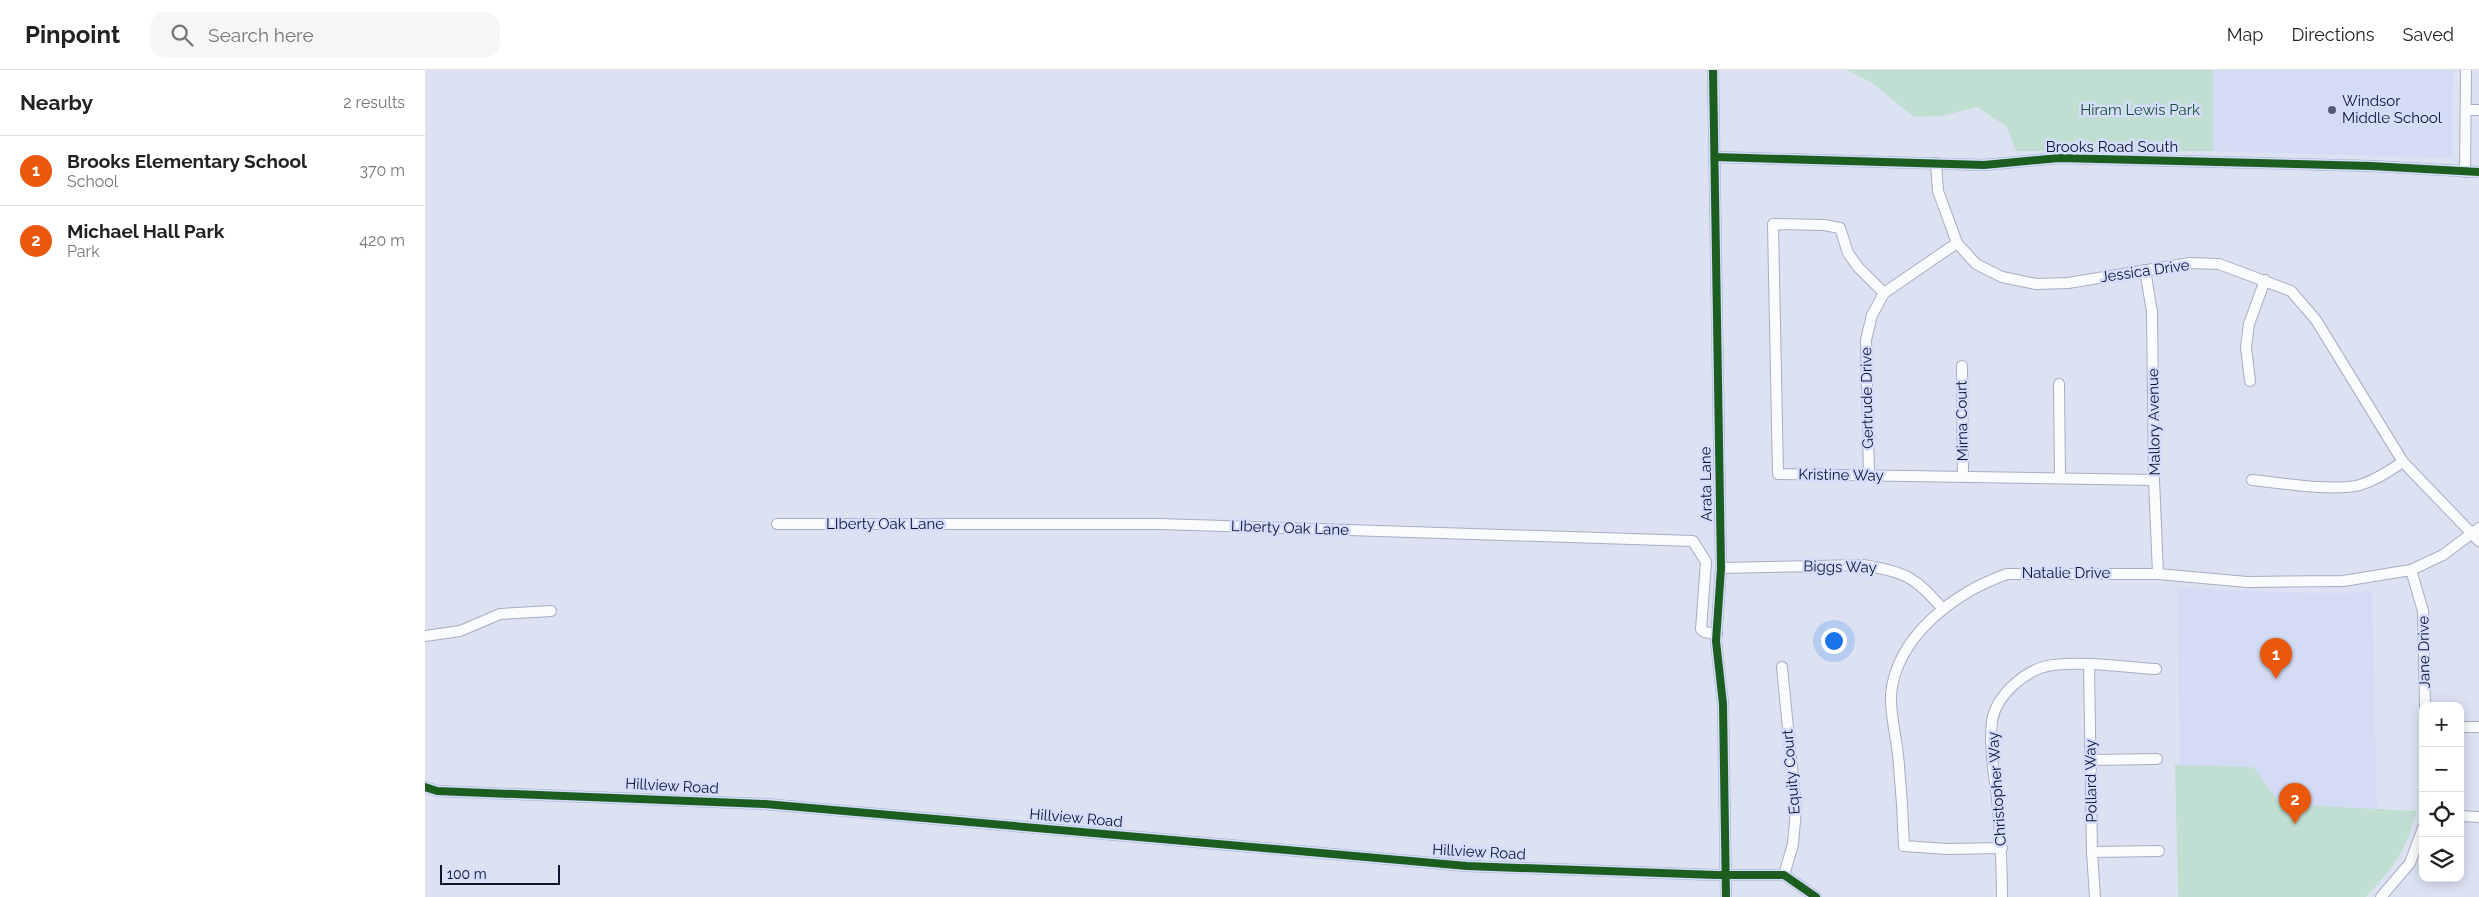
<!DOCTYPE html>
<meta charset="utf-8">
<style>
:root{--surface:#fff;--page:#f6f6f6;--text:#222;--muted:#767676;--line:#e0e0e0;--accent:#ea580c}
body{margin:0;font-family:Raleway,sans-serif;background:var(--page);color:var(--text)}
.controls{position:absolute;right:15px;bottom:15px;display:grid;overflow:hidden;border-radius:10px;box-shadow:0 2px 12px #0003}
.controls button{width:45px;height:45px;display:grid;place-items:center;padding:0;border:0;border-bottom:1px solid var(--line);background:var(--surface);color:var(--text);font:25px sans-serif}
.scale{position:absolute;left:15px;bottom:12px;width:120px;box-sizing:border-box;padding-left:5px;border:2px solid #0e132e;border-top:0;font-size:14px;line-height:18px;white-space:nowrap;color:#0e132e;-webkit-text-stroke:4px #d4ddfc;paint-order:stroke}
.you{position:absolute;left:1408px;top:570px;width:18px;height:18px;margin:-12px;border:4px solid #fff;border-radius:50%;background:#1a73e8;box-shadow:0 0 0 8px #1a73e833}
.badge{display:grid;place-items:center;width:32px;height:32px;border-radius:50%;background:var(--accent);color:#fff;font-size:16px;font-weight:700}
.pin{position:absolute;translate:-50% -41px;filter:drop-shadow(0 1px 2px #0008)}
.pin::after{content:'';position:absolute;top:26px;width:18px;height:15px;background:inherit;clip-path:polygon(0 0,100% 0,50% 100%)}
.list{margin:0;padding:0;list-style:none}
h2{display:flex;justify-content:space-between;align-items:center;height:65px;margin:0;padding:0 20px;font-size:21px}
h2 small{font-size:16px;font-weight:400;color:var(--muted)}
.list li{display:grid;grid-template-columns:32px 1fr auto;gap:15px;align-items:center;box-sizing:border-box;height:70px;padding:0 20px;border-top:1px solid var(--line)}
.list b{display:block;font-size:19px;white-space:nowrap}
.list p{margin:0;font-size:16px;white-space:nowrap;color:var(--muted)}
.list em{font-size:16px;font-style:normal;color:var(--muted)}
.icon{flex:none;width:28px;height:28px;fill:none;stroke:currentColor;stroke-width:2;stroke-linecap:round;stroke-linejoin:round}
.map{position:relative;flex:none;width:2054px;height:827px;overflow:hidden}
header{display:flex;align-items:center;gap:30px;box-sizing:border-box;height:70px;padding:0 25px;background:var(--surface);border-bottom:1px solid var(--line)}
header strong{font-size:24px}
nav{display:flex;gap:28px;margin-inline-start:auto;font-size:18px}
.search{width:350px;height:45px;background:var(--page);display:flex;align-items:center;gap:12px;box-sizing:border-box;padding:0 18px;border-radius:15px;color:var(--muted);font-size:19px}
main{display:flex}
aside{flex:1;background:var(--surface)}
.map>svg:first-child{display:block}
.built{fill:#d4dbf5}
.green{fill:#c1ded2}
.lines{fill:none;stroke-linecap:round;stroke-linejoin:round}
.minor-casing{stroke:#a7adc2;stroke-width:12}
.minor{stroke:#fafbfd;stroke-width:10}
.cycleway-casing{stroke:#d4ddfc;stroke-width:11}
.cycleway{stroke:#1b5e20;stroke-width:8}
.poi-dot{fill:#565b73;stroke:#d4ddfc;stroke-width:2}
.labels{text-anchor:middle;stroke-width:5;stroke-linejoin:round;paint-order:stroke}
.poi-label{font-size:15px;fill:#0e132e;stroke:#d4ddfc;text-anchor:start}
.park-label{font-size:15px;fill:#1a502e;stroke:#d4ddfc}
.street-label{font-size:15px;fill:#0e132e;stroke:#d4ddfc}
</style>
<header>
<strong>Pinpoint</strong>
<div class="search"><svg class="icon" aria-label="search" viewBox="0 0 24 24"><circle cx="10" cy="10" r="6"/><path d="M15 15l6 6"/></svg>Search here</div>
<nav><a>Map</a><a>Directions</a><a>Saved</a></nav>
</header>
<main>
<aside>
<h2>Nearby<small>2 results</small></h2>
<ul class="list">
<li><span class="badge">1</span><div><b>Brooks Elementary School</b><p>School</p></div><em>370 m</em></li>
<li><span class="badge">2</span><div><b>Michael Hall Park</b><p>Park</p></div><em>420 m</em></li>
</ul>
</aside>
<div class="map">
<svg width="2054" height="827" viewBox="0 0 2054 827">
<rect width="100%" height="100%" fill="#dde2f3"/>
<g class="built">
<path d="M1788,0h240l-1,88 -239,-7z"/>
<path d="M1752,518l134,5h41l20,-3 5,220 -96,-6 -28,-37 -73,-1z"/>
</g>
<g class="green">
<path d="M1422,0h366v81h-197l-9,-24 -30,-20 -35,9 -28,1 -42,-34z"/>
<path d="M1750,695l78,2 28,37 135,7c-8,39 -24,58 -50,86h-188z"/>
</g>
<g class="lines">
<g class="minor-casing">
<g id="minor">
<path d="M1288,0l8,498 -5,73 7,63 3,193"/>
<path d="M2041,40h13"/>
<path d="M1290,87l269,8 75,-7 312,8 108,6"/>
<path d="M1511,93l2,28 19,52 19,21 26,13 34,7 32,-1 122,-20 29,1 72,27 25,29 87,142 76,79"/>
<path d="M2040,102l1,-102"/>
<path d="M1720,200l7,42 2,168 4,94"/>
<path d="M1459,223l-26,-26 -10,-14 -8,-25 -16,-3 -51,-1 5,250 376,6"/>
<path d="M1537,296l1,110"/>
<path d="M1825,311l-4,-34 3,-23 16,-44"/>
<path d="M1634,314l1,94"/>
<path d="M1444,405l-3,-135 6,-25 12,-22 73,-50"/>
<path d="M1827,410c29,3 82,12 108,5 16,-5 29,-14 43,-23"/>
<path d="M352,454h382l534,17 13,21 -5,67 3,3 13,2"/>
<path d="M1296,498l142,-3c44,8 51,11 80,44"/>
<path d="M1986,500l12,41 2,95"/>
<path d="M0,566l35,-5 40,-17 51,-3"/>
<path d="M1664,595l3,187 3,45"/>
<path d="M1357,597l14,142 -3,35 -9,31"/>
<path d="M2035,657h19"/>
<path d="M1665,690l67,-1"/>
<path d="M0,717l12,4 328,13 702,62 249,9h68l32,22"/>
<path d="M2035,746l19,1"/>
<path d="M1577,778l-55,1 -43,-3c-1,-30 -3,-61 -6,-91 -2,-19 -8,-42 -7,-61 6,-59 65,-102 116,-120h151l89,8 96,-1 68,-11 32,-15 36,-27"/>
<path d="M1667,782l67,-1"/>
<path d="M1577,827c0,-33 -2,-66 -5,-99 -3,-25 -8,-52 -5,-77 4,-26 35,-53 61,-56 33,-4 70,2 103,4"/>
<path d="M1956,827l29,-34 13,-35"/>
</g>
</g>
<use href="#minor" class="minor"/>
<g class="cycleway-casing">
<g id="cycleway">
<path d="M1288,0l8,498 -5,73 7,63 3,193"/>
<path d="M1290,87l269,8 75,-7 312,8 108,6"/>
<path d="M0,717l12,4 328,13 702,62 249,9h68l32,22"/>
</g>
</g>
<use href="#cycleway" class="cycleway"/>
</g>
<circle class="poi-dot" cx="1907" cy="40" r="5"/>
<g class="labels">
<g class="poi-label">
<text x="1917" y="36">Windsor<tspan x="1917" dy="17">Middle School</tspan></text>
</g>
<g class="park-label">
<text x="1715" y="45">Hiram Lewis Park</text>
</g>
<g class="street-label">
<text x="1687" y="82">Brooks Road South</text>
<text transform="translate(1720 201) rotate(-8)" y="5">Jessica Drive</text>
<text transform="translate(1442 328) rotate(-91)" y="5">Gertrude Drive</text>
<text transform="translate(1537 351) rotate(-91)" y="5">Mirna Court</text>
<text transform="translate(1729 352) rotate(-91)" y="5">Mallory Avenue</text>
<text transform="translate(1416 405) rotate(1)" y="5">Kristine Way</text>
<text transform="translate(1281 414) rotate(-91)" y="5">Arata Lane</text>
<text x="460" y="459">LIberty Oak Lane</text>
<text transform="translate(865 458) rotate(2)" y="5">LIberty Oak Lane</text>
<text transform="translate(1415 497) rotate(1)" y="5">Biggs Way</text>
<text x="1641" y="508">Natalie Drive</text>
<text transform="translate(1999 582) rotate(-91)" y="5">Jane Drive</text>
<text transform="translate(1366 702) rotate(-95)" y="5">Equity Court</text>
<text transform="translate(1666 711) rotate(-91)" y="5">Pollard Way</text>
<text transform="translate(247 716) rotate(3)" y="5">Hillview Road</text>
<text transform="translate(1572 719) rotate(-94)" y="5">Christopher Way</text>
<text transform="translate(651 748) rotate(5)" y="5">Hillview Road</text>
<text transform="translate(1054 782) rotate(3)" y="5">Hillview Road</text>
</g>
</g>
</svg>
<div class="controls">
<button>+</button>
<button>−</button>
<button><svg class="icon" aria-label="locate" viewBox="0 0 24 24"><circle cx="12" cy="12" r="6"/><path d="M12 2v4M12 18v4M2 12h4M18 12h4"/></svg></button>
<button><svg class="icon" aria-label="layers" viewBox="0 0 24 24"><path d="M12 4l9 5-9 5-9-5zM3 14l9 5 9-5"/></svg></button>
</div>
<div class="scale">100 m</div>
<div class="you"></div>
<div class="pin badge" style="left:1851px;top:609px">1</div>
<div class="pin badge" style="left:1870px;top:754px">2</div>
</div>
</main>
